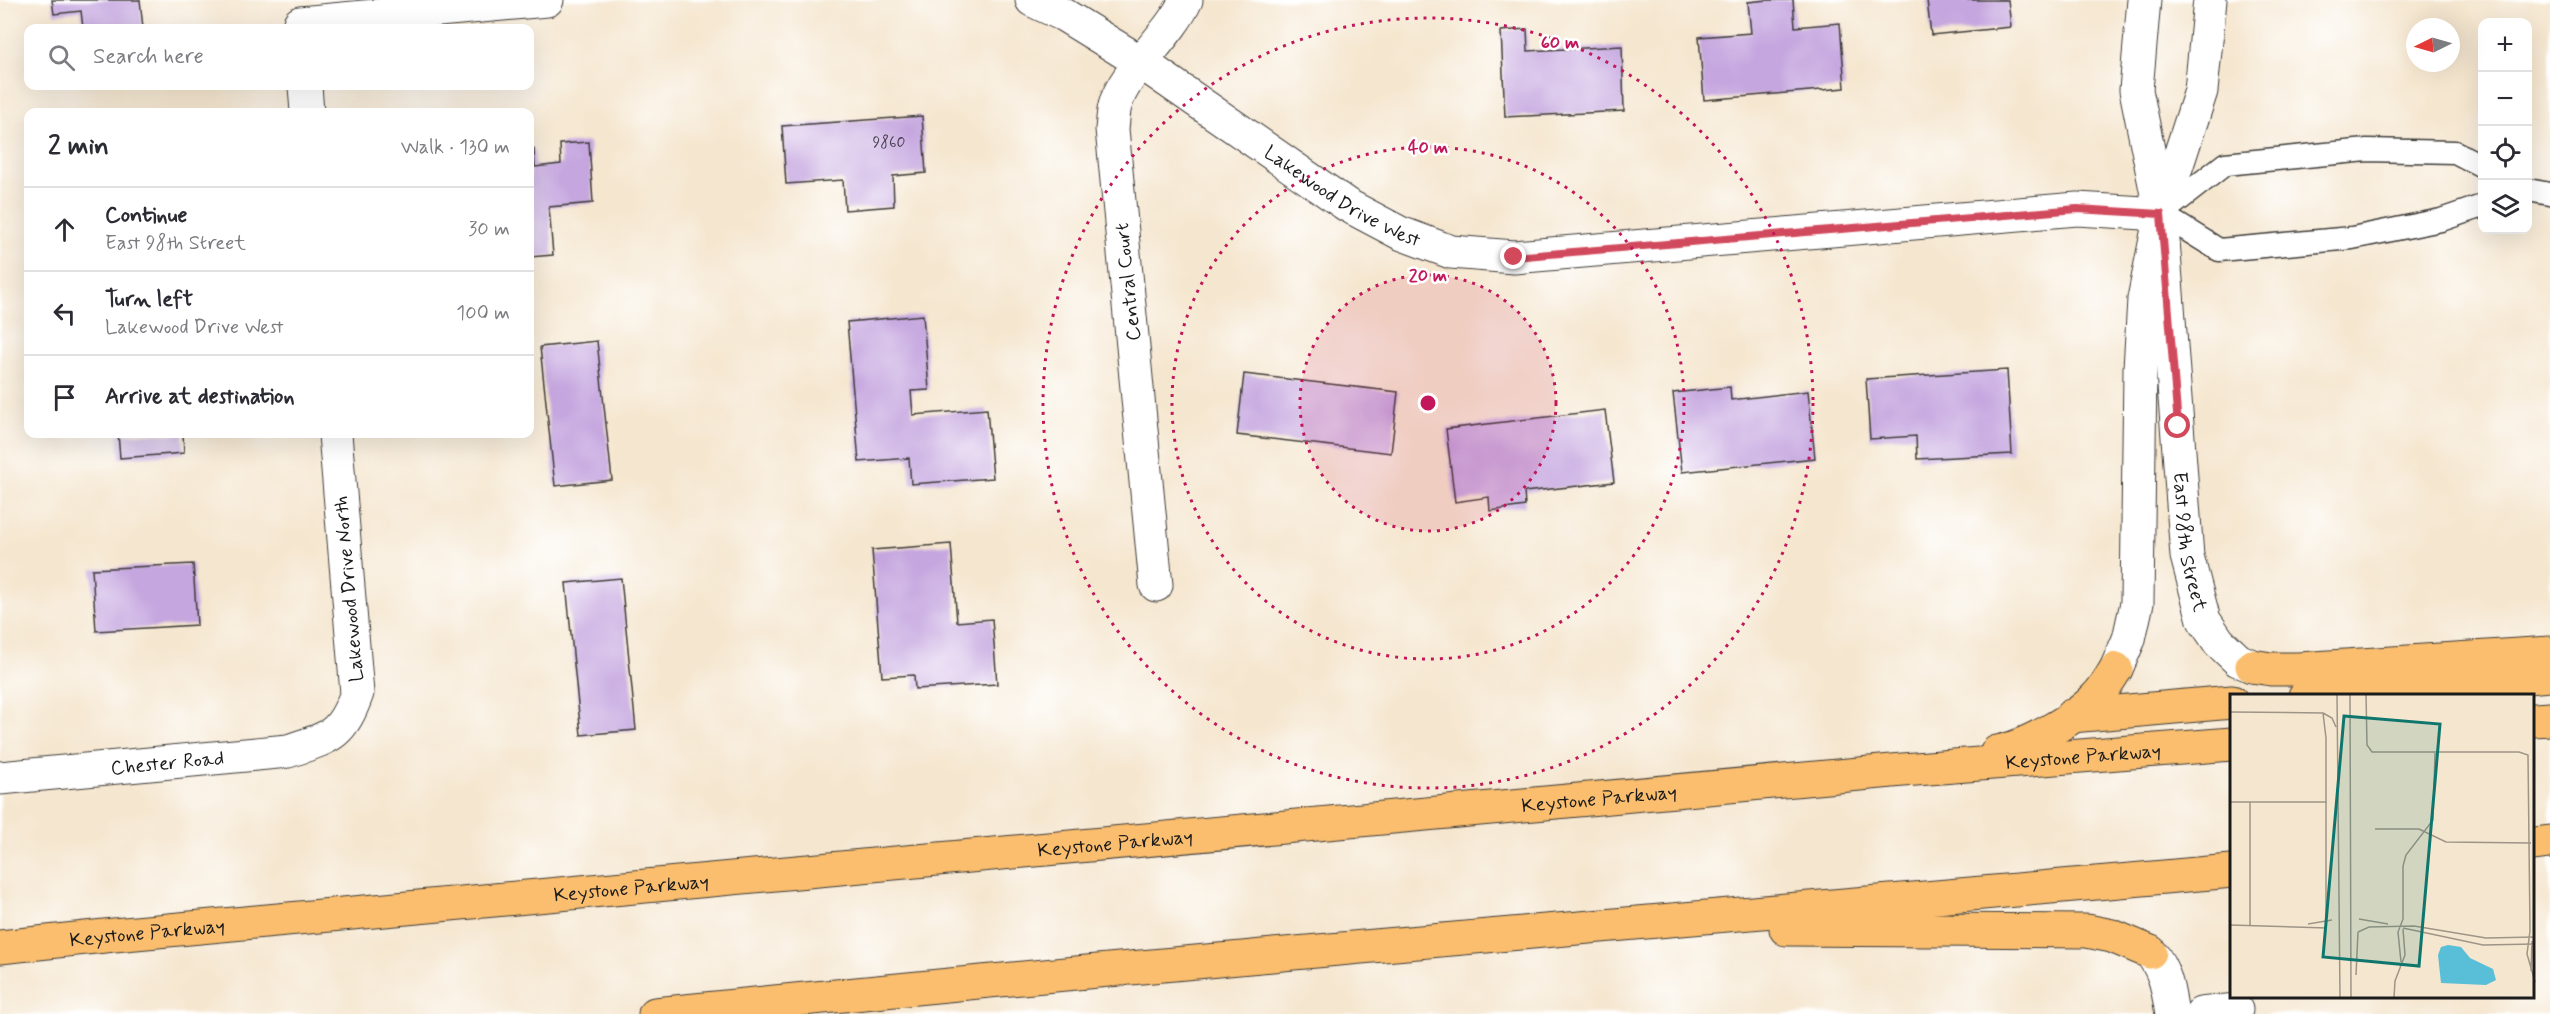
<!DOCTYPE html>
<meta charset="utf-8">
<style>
:root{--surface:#fff;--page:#f7f7f7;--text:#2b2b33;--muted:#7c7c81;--line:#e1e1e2}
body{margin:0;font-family:Mynerve,sans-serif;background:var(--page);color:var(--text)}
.controls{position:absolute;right:18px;top:18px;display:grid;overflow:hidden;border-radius:12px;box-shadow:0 6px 24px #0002}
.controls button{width:54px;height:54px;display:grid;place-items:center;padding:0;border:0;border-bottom:2px solid var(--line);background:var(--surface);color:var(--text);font:30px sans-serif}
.compass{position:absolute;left:2406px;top:18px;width:54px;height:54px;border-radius:50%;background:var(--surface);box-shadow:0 6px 24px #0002;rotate:265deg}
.stop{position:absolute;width:18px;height:18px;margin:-14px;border:4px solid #d1495b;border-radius:50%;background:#fff}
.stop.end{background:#d1495b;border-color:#fff;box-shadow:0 2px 6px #0008}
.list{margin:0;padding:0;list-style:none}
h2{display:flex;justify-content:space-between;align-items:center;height:78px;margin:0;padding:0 24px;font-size:26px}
h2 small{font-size:20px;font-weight:400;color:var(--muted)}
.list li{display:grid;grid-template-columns:39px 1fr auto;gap:18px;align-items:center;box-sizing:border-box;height:84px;padding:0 24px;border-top:2px solid var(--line)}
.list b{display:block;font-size:22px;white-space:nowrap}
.list p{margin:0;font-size:20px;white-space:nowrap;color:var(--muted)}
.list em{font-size:20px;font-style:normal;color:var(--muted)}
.icon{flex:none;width:33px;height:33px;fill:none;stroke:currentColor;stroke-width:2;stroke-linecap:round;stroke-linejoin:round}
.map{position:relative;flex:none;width:2550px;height:1014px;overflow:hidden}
.search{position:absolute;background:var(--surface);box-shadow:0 6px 24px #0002;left:24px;top:24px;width:510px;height:66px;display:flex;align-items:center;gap:15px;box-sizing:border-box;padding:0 21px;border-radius:12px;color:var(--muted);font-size:22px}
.panel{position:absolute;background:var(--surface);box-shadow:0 6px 24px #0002;left:24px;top:108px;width:510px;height:330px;border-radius:12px}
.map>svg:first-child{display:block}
.building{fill:#c5a6df}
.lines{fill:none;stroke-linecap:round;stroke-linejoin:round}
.service-casing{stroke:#3d3a37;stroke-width:25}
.minor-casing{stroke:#3d3a37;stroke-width:35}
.motorway-casing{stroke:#3d3a37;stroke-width:35}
.service{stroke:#fff;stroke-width:22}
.minor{stroke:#fff;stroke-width:33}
.motorway{stroke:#fabe6e;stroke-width:33}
.route{stroke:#d1495b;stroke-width:8}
.ring{fill:none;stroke:#c2185b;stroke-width:3;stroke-dasharray:3 6}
.labels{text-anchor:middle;stroke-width:5;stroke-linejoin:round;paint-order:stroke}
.number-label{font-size:16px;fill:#463e4d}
.street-label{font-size:20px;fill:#1c1c1c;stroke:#fff}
.inset-road{fill:none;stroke:#9e9587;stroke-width:1.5}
.view{fill:#0f766e;fill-opacity:0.15;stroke:#0f766e;stroke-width:3}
.inset-edge{fill:none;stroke:#1c1c1c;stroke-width:3}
.centre{fill:#c2185b;stroke:#fff;stroke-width:3}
.ring-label{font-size:18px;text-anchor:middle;font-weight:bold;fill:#c2185b;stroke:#fff;stroke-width:5;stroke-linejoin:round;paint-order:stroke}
</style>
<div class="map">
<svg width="2550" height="1014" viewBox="0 0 2550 1014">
<rect width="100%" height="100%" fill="#fff"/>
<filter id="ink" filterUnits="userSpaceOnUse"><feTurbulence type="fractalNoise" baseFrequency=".0167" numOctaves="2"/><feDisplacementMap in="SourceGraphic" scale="12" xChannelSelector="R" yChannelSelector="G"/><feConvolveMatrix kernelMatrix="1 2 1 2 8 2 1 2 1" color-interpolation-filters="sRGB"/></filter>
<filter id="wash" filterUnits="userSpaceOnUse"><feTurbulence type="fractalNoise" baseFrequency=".008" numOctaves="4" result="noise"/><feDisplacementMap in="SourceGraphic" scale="24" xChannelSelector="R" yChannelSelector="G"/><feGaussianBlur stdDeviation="1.35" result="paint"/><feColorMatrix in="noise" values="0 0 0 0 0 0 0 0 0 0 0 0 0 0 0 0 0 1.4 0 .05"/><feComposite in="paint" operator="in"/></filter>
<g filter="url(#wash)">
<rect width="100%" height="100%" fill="#f5e6cf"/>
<g id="blocks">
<g class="building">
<path d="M52,0h88l3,28h-60l-2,-17 -27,3z"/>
<path d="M1768,0h25l2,27 45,-4 5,65 -141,12 -5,-63 52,-4 -3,-31z"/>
<path d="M1927,0h81l3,27 -80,8z"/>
<path d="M1527,29l1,22 94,-5 2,65 -119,6 -4,-86z"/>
<path d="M922,116l4,57 -33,3 1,30 -49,4 -2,-30 -57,4 -4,-58z"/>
<path d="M589,142l4,61 -44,4 4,48 -23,2v-108h4l1,18 26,-3 -1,-20z"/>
<path d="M923,315l6,75 -18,1 2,24 74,-6 6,69 -82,6 -2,-26 -50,4 -12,-140z"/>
<path d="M597,341l15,139 -57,6 -15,-139z"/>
<path d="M2007,370l5,84 -95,5 -1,-23 -46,3 -4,-60z"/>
<path d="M1244,374l154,18 -7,61 -154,-18z"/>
<path d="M1730,387l1,13 77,-9 7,67 -133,14 -9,-79z"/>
<path d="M1605,410l9,72 -90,10 1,14 -35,5 -1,-14 -34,5 -9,-73z"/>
<path d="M118,434h65l1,19 -64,5z"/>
<path d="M951,544l6,78 35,-3 5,65 -82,5 -1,-14 -32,2 -10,-127z"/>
<path d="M193,564l4,61 -101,6 -4,-62z"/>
<path d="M621,578l15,152 -55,5 -15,-152z"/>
</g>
</g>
</g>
<g filter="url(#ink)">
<use href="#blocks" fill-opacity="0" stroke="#3d3a37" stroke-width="1.5"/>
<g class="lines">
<g class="service-casing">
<g id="service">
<path d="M2482,166l-27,-14 -88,-2 -142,14 -64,50 58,36 133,-12 89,-18 41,-14"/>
<path d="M2528,190l22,4"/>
</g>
</g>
<g class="minor-casing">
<g id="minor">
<path id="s1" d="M1032,0l32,15 78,48 205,142 53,28 51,19 63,5 563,-48 84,5"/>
<path id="s2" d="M2144,0l-8,90 25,124 26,342 17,64 15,22 19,18 14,6"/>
<path d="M300,23l247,-23"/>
<path d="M305,86l2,26"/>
<path d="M1156,585l-44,-456c1,-7 1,-16 3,-23 8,-33 55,-70 71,-106"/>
<path d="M2116,669l13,-30 8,-36 3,-234 4,-70 17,-85 40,-123 9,-91"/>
<path id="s3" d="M0,778l288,-27c42,-14 53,-14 69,-58l-22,-259"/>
<path d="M2150,952c16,19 18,38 22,62"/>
<path d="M2201,1014l35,-4"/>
</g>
</g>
<g class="motorway-casing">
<g id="motorway">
<path d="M2252,666l19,3h27l252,-16"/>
<path d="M2305,696l245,-21"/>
<path d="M2071,716l161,-14"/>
<path d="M2534,720l16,-1"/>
<path d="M1997,752c29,-5 80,-34 100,-56 8,-8 13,-18 19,-27"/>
<path d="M2534,844l16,-2"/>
<path d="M1786,929l301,2 25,5 38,16"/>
<path id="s4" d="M0,947l114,-12 1789,-165 329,-26"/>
<path d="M655,1014c525,-54 1051,-96 1577,-143"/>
</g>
</g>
<use href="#service" class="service"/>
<use href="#minor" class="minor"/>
<use href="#motorway" class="motorway"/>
</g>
</g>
<g class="lines" filter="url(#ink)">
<path class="route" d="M1514,257l563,-48 84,5 17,212"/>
</g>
<circle cx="1428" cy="403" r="128" fill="#c2185b" fill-opacity=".12"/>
<g class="ring">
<circle cx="1428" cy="403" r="128"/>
<circle cx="1428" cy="403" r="256"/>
<circle cx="1428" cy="403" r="385"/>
</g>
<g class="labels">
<g class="number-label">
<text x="889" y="147">9860</text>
</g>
<g class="street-label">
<text dy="7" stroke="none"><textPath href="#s1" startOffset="368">Lakewood Drive West</textPath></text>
<text transform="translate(1127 282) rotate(-96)" y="7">Central Court</text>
<text dy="7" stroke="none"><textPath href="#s2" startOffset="546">East 98th Street</textPath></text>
<text transform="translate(348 589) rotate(-95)" y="7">Lakewood Drive North</text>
<text dy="7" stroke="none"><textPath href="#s4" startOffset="2092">Keystone Parkway</textPath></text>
<text dy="7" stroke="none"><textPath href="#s3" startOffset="168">Chester Road</textPath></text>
<text dy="7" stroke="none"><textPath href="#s4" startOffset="1606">Keystone Parkway</textPath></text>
<text dy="7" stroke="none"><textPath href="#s4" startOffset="1120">Keystone Parkway</textPath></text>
<text dy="7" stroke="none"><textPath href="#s4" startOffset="634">Keystone Parkway</textPath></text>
<text dy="7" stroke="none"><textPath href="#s4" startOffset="148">Keystone Parkway</textPath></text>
</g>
</g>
<g transform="translate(2230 694)">
<rect width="304" height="304" fill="#f5e6cf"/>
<path d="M218,251l13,2 9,11 23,11 3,11 -10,5 -45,-2 -3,-28 3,-8z" fill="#59bed7"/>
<path class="inset-road" d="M107,0l3,304M120,0l1,304M136,0l1,51 5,7h147l9,3 2,176 -3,23 8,28M0,18l93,1 3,25v190M93,19l9,5 4,9M0,108h97M20,108v123M145,135h44l27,13 85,1M129,225l29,5M78,230l24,-4M0,231l97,3M173,234l80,17 52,-1M128,238l11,-5 45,-1 72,12 49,-1M171,268l-3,-30 5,-13v-53l3,-11 27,-35 2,-67M301,277l1,-30M126,281l2,-43M164,304l1,-17 10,-26 -2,-26"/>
<path class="view" d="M114,22l96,8 -21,242 -96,-9z"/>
<rect width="304" height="304" class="inset-edge"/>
</g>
<circle cx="1428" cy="403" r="9" class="centre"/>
<g class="ring-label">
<text x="1560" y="48">60 m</text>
<text x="1428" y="153">40 m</text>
<text x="1428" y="281">20 m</text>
</g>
</svg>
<div class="controls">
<button>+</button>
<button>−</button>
<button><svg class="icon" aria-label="locate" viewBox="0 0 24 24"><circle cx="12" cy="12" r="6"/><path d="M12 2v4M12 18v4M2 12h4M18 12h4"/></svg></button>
<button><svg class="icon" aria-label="layers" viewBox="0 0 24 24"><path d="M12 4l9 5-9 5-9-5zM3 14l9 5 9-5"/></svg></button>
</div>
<svg class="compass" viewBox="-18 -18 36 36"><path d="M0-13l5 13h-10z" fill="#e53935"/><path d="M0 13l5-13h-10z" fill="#7c7c81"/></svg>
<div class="stop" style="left:2178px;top:426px"></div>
<div class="stop end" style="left:1514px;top:257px"></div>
<div class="search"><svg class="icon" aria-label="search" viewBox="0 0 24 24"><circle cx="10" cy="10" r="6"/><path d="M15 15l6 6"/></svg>Search here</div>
<section class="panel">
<h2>2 min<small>Walk · 130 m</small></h2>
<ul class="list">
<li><svg class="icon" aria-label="ahead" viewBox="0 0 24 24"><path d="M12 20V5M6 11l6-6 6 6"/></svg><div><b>Continue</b><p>East 98th Street</p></div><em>30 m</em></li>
<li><svg class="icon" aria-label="left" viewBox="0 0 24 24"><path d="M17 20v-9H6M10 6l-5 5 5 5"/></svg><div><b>Turn left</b><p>Lakewood Drive West</p></div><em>100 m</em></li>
<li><svg class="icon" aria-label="arrive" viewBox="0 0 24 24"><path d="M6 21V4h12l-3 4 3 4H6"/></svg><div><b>Arrive at destination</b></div></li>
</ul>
</section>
</div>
